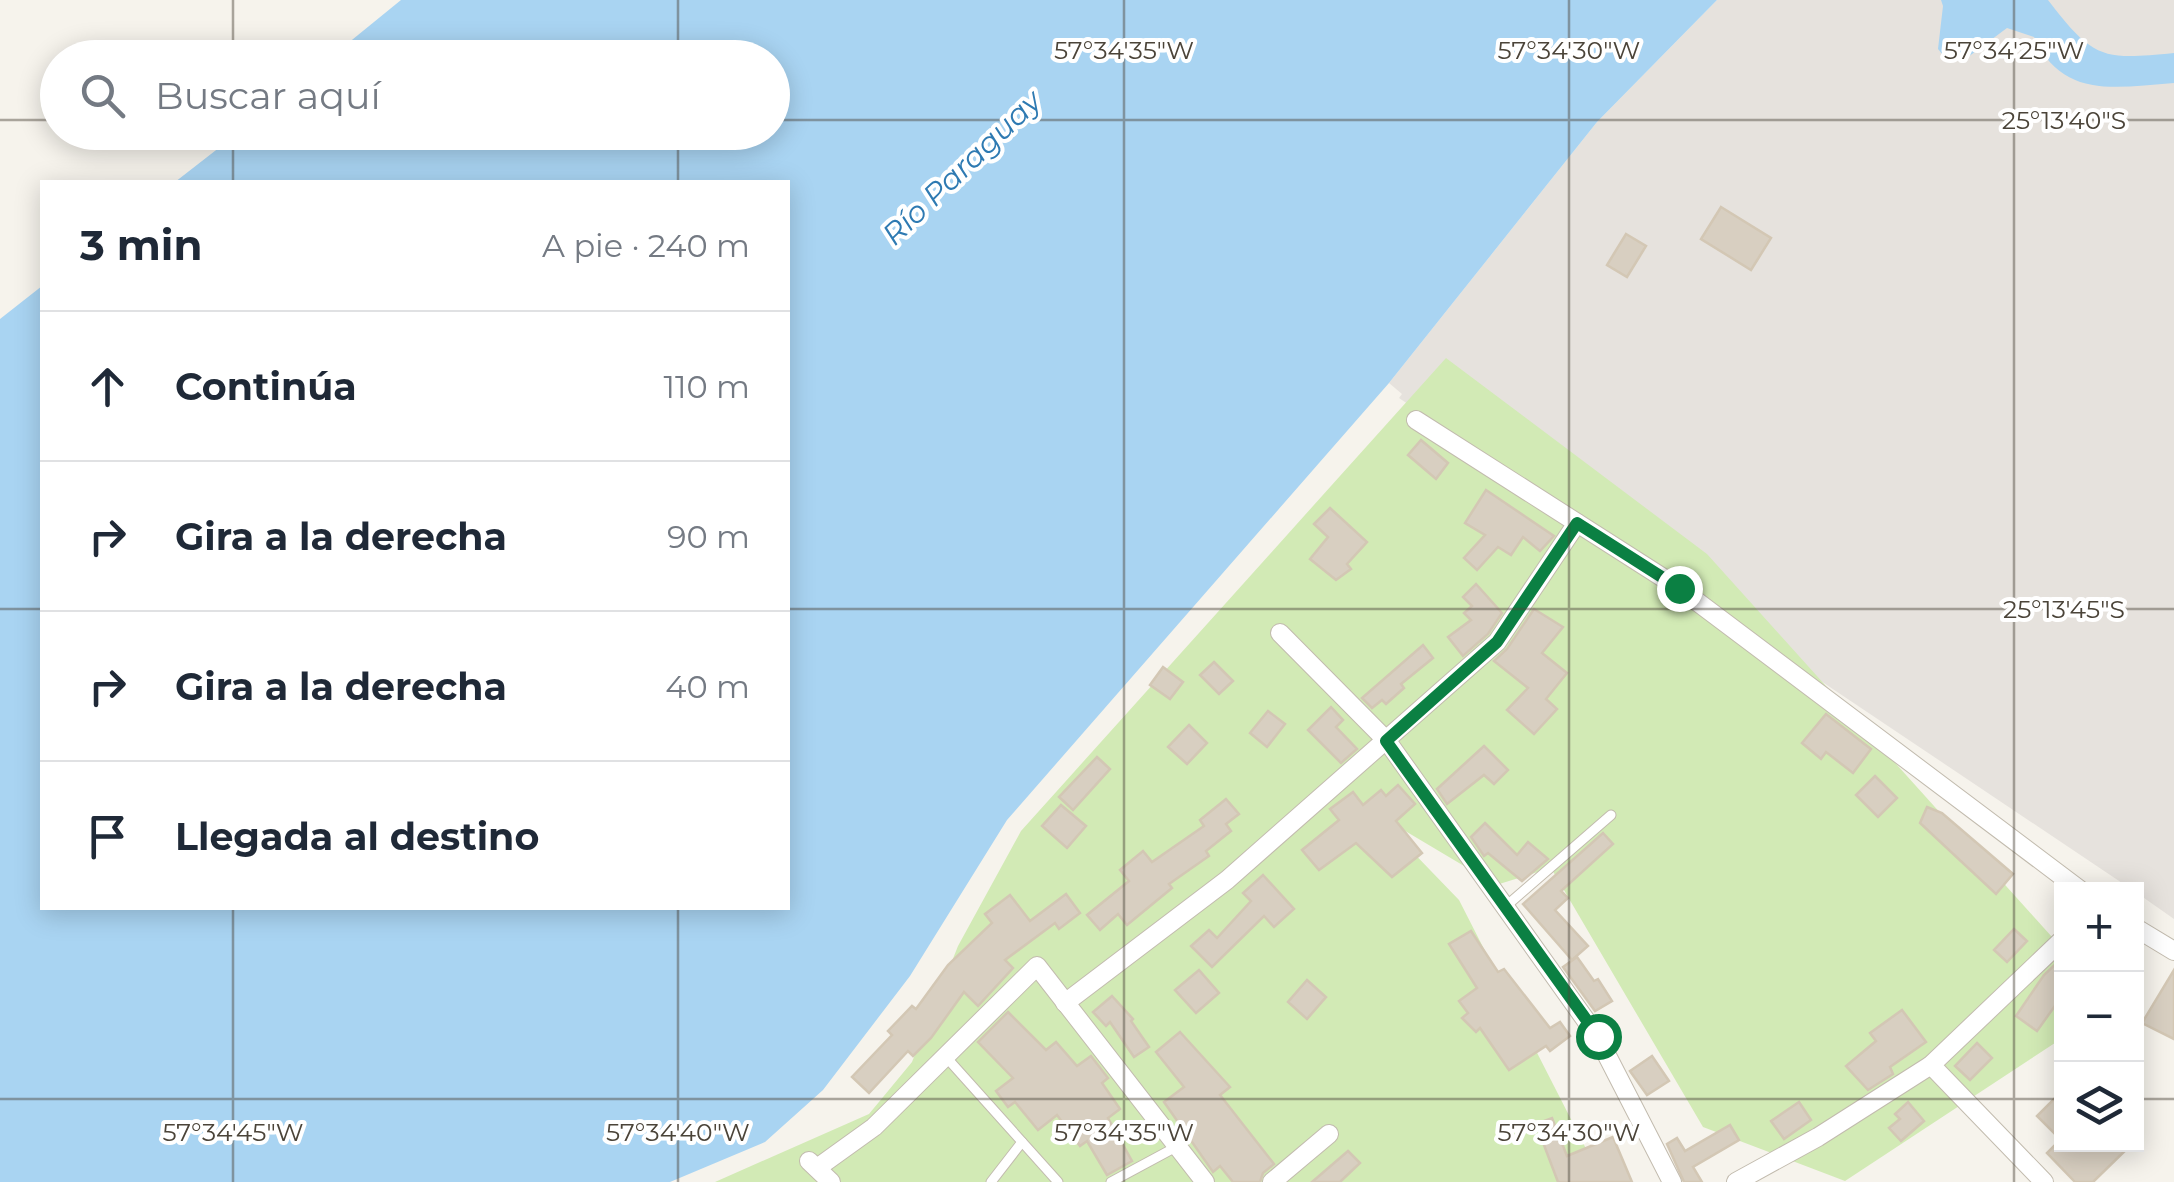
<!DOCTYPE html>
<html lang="es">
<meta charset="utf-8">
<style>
:root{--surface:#fff;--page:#f2f2f3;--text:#1f2937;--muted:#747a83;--line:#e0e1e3}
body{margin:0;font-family:Montserrat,sans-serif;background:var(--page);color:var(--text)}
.controls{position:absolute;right:30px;bottom:30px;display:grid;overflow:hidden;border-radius:0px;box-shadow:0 5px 25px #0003}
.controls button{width:90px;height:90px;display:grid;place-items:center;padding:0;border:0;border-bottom:2px solid var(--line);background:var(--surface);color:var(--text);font:50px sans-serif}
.stop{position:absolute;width:30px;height:30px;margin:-22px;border:8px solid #0b8043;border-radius:50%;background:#fff}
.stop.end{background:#0b8043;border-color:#fff;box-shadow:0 2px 10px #0008}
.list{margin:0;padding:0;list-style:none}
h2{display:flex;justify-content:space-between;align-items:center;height:130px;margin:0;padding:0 40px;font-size:42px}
h2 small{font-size:32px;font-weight:400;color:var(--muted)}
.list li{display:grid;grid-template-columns:65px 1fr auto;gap:30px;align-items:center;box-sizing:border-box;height:150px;padding:0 40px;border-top:2px solid var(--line)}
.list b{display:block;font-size:38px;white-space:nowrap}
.list em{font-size:32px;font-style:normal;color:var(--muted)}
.icon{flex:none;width:55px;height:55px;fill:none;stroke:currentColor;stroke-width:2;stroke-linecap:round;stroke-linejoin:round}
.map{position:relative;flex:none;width:2174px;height:1182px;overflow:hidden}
.search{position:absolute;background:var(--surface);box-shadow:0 5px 25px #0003;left:40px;top:40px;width:750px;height:110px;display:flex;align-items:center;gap:25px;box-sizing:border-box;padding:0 35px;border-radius:55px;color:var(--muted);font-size:38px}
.panel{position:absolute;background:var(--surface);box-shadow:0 5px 25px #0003;left:40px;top:180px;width:750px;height:730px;border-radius:0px}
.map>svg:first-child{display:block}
.industrial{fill:#e6e2dd}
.green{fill:#d2eab5}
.water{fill:#a9d4f2}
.building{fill:#d8cfc1;stroke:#d3c7b4;stroke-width:2.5}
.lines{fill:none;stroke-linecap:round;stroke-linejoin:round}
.service-casing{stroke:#c2bbae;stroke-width:11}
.minor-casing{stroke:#c2bbae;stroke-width:20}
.service{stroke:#fff;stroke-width:9}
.minor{stroke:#fff;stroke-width:18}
.route{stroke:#0b8043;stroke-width:12}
.ticks{fill:none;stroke:#4b4439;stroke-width:2.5;stroke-opacity:0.45}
.labels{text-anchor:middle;stroke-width:8;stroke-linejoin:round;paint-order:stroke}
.water-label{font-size:30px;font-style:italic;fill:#2e7ab2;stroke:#fff}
.ticks-label{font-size:25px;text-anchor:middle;fill:#4b4439;stroke:#fff;stroke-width:8;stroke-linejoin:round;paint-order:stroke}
</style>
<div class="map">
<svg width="2174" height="1182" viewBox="0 0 2174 1182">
<rect width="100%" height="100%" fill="#f6f3ec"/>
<path class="industrial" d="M1717,0h457v919l-37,-26 -1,-3 -5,-1 -732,-491 3,-4 -13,-11 208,-261z"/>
<path class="green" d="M1446,358l261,196 354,393v92l-216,142 -142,-54 -152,-259 -55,17 -121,-72 84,87 144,282h-888l154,-68 43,-52 46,-116 63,-115z"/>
<g class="water">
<path d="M401,0h1316l-120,122 -208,261 -382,437 -97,156 -87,114 -58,52 -95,40h-670v-863l42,-33v622h746v-726h-613l63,-49 534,-1v-74l-441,-1z"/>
<path d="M1941,0h107c46,60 55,60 126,53v30c-58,4 -111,17 -140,-46l-27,-9 -39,29 -20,4 -10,-12 5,-43z"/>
</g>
<g class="building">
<path d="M1721,207l50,31 -20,32 -50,-31z"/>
<path d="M1626,234l20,12 -19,31 -20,-12z"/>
<path d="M1421,440l27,23 -12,16 -28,-24z"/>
<path d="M1486,490l68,46 -14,15 -17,-14 -12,18 -13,-8 -21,23 -13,-12 21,-23 -20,-12z"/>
<path d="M1330,508l37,34 -20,22 4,5 -15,11 -26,-21 18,-22 -14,-13z"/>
<path d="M1476,584l26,29 -14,21 -25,22 -15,-19 23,-17 -7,-7 8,-7 -9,-9z"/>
<path d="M1534,609l29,18 -21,26 25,20 -21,26 11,10 -23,25 -27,-24 21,-22 -34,-27 13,-12z"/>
<path d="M1423,645l10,13 -32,26 3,4 -18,16 -4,-4 -10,8 -10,-10z"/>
<path d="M1214,662l19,19 -14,13 -19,-19z"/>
<path d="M1163,667l20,15 -13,17 -20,-14z"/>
<path d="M1331,707l12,13 -7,7 21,22 -16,14 -33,-33z"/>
<path d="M1268,711l17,13 -18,23 -17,-14z"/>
<path d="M1826,714l45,35 -18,24 -27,-21 -5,7 -19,-16z"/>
<path d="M1189,725l18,18 -20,21 -19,-17z"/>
<path d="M1484,746l24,24 -14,14 -10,-9 -37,29 -10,-15z"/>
<path d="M1097,757l13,12 -37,41 -14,-13z"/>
<path d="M1875,776l22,22 -19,19 -22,-22z"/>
<path d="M1398,785l17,19 -19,17 26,32 -30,24 -36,-34 -37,27 -17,-20 37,-30 -9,-11 23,-17 10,13 18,-15 5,6z"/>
<path d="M1226,799l13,15 -13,10 5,7 -25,20 3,5 -40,28 3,4 -45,37 -9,-11 -18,16 -13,-15 42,-34 -9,-11 23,-19 9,11 52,-36 -4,-6z"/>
<path d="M1061,805l25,21 -19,22 -25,-22z"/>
<path d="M1927,807l15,6 71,61 -17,20 -76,-71z"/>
<path d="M1485,823l32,32 11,-13 20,17 -26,22 -34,-28 -4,3 -13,-19z"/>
<path d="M1603,833l10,11 -52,47 7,7 -13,12 33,36 -16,14 -49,-56z"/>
<path d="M1263,875l31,34 -20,18 -10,-11 -52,51 -21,-21 18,-16 8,8 34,-37 -8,-8z"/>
<path d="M1066,894l14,19 -21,16 -4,-6 -50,37 8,8 -35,38 -14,-14 -33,46 -18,18 -5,-5 -39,42 -17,-16 40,-42 -4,-4 24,-25 4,3 32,-44 44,-42 -7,-9 25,-19 20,26z"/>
<path d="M2014,929l13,12 -20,21 -13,-12z"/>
<path d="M1471,931l27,41 6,-3 46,59 10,-6 10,14 -20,15 -4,-5 -37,24 -29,-42 -4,4 -14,-14 6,-5 -9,-12 18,-13 -28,-44z"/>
<path d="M1577,957l17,24 4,-2 14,22 -17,10 -32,-44z"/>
<path d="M2062,958v38l-25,35 -21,-15 28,-41z"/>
<path d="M1199,970l20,23 -23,20 -21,-23z"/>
<path d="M2174,970v69l-32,-16z"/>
<path d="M1307,980l19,17 -19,22 -19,-17z"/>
<path d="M1112,996l21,23 -2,2 18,26 -15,10 -24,-35 -4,4 -13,-14z"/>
<path d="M1902,1010l24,32 -36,25 3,7 -25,16 -22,-24 30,-25 -6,-8z"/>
<path d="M1008,1012l38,38 10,-8 21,24 14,-10 17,22 -6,5 18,26 -12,9 24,43 -25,14 -20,-34 -7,5 -23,-31 -19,15 -23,-28 -7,5 -12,-16 17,-13 -35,-36z"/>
<path d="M1180,1032l50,55 -10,8 54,69 -11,9 -3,9h-27l-13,-16 -7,6 -49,-70 20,-15 -28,-35z"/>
<path d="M1977,1043l15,15 -22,22 -15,-14z"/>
<path d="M1652,1056l17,25 -22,14 -17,-24z"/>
<path d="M2062,1091v50l-25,-25z"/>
<path d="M1799,1102l12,18 -27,19 -13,-18z"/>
<path d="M1908,1102l16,19 -23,20 -12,-13 11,-9 -5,-5z"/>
<path d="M1552,1118l15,38 46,-19 19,45h-74l-22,-58z"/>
<path d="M1730,1125l9,15 -46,27 9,15h-18l-17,-38 10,-6 8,13z"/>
<path d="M2056,1144h76l-39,38h-18l-28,-29z"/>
<path d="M1348,1151l12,12 -20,19h-28z"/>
</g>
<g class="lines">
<g class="service-casing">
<g id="service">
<path d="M1505,907l106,-92"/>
<path d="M946,1057l112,125"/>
<path d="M991,1182l31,-40"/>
<path d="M1111,1182l65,-35"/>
</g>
</g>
<g class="minor-casing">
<g id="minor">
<path d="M1416,420l263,168 401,302"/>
<path d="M1280,633l107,108 210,295 75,146"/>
<path d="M2136,928l38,23"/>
<path d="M1065,1003l162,-123 270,-238 80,-119"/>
<path d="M1931,1065l113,117"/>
<path d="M809,1161l22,21"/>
<path d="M817,1168l57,-41 163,-161 168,216"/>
<path d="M1272,1182l57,-48"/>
<path d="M1736,1182l82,-45 113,-72 131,-125"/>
</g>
</g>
<use href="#service" class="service"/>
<use href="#minor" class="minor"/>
</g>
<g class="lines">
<path class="route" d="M1598,1036l-212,-295 111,-99 80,-119 102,65"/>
</g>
<path class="ticks" d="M233,0v58M678,0v58M1124,0v1182M1569,0v1182M2014,0v1182M0,120h58M772,120h1402M233,132v50M678,132v50M0,609h42M788,609h1386M233,908v274M678,908v274M0,1099h2062M2136,1099h38"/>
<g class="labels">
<g class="water-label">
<text transform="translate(962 168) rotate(-44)" y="10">Río Paraguay</text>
</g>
</g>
<g class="ticks-label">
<text x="1124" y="59">57°34'35"W</text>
<text x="1569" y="59">57°34'30"W</text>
<text x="2014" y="59">57°34'25"W</text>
<text x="2064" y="129">25°13'40"S</text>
<text x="2064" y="618">25°13'45"S</text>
<text x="233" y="1141">57°34'45"W</text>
<text x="678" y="1141">57°34'40"W</text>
<text x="1124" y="1141">57°34'35"W</text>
<text x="1569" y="1141">57°34'30"W</text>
</g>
</svg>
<div class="controls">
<button>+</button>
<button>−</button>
<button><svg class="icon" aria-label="layers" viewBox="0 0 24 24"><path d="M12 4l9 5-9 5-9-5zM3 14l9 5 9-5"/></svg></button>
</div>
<div class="stop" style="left:1598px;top:1036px"></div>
<div class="stop end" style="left:1679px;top:588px"></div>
<div class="search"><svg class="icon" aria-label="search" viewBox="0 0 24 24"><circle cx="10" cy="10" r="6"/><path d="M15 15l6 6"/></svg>Buscar aquí</div>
<section class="panel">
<h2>3 min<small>A pie · 240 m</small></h2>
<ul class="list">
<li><svg class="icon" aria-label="ahead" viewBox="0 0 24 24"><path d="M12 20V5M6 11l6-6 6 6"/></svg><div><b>Continúa</b></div><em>110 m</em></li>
<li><svg class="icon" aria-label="right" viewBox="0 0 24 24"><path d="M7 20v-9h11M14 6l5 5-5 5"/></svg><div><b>Gira a la derecha</b></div><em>90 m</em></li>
<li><svg class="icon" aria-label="right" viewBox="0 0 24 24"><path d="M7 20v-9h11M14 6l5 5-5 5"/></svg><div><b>Gira a la derecha</b></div><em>40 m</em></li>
<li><svg class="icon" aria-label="arrive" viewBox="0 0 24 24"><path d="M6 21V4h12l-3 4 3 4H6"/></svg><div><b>Llegada al destino</b></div></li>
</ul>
</section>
</div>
